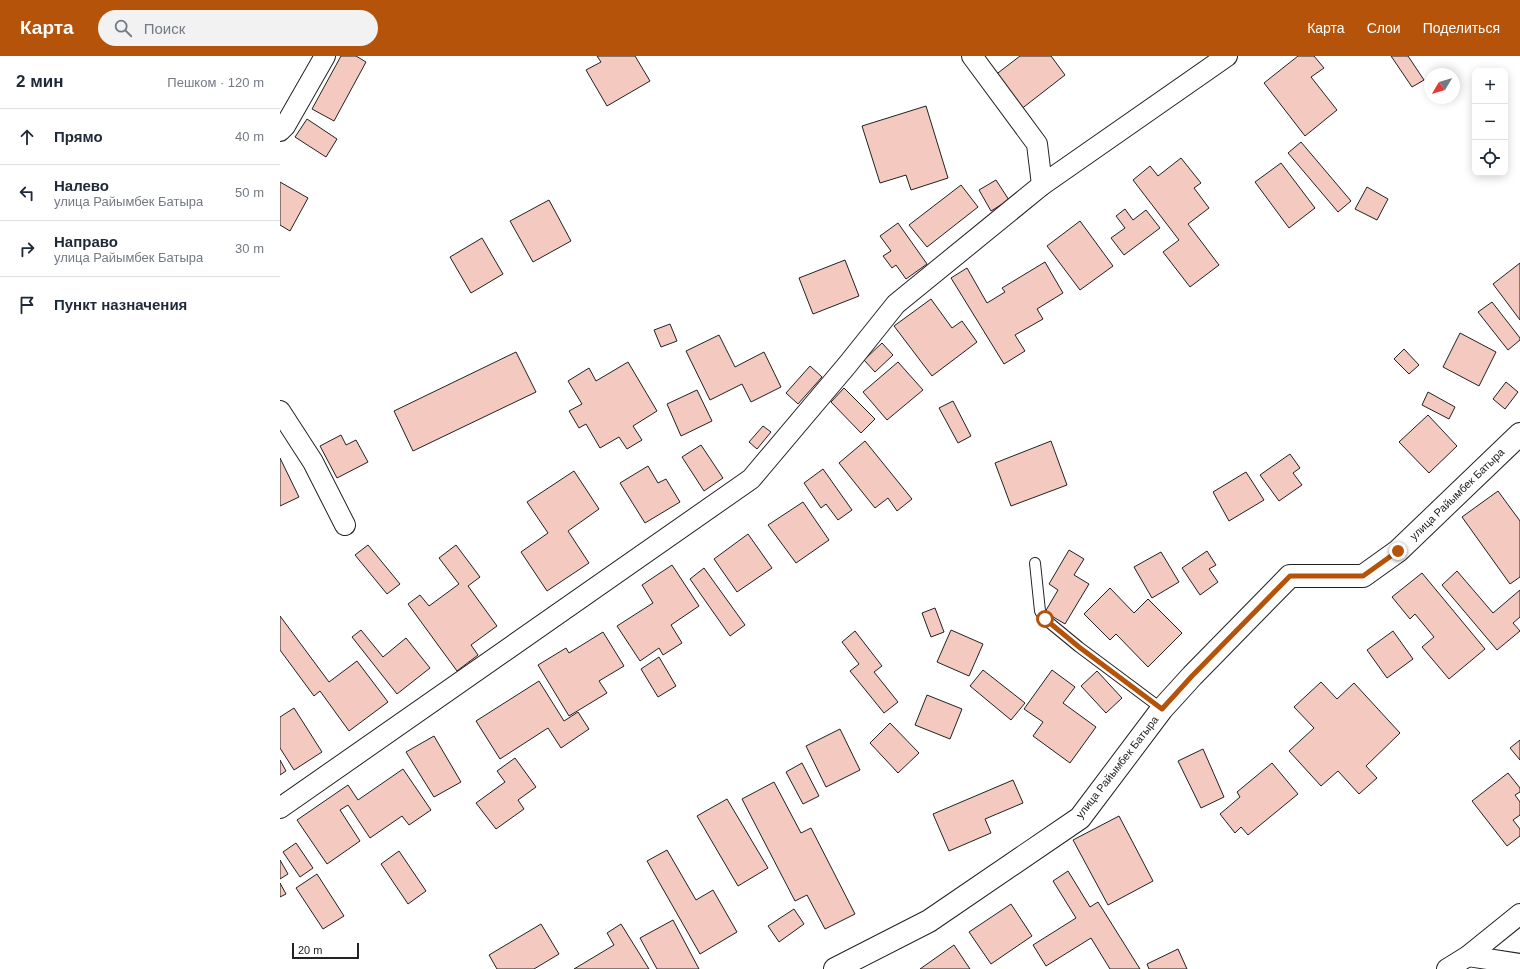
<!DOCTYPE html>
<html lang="ru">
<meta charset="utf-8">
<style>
:root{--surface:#fff;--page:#f2f2f3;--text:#1f2937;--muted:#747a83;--line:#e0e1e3;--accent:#b45309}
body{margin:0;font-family:Helvetica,sans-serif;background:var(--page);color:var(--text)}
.controls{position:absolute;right:12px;top:12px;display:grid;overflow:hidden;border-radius:8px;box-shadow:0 2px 10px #0003}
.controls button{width:36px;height:36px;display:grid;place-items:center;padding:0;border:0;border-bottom:1px solid var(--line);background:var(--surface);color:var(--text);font:20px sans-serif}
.compass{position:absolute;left:1144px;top:12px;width:36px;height:36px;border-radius:50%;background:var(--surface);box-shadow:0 2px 10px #0003;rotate:232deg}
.scale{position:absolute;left:12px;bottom:10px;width:67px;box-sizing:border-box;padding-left:4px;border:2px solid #222;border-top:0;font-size:11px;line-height:14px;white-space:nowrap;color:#222;-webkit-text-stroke:3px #fff;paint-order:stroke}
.stop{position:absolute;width:12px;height:12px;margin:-9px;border:3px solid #b45309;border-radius:50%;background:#fff}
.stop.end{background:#b45309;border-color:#fff;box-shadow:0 1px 4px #0008}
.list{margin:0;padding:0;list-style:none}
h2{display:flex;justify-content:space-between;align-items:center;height:52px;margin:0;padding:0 16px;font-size:17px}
h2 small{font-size:13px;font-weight:400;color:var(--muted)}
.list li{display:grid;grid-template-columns:26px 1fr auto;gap:12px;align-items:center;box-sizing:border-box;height:56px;padding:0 16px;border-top:1px solid var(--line)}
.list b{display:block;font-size:15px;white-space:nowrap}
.list p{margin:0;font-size:13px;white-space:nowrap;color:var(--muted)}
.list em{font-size:13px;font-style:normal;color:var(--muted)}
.icon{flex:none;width:22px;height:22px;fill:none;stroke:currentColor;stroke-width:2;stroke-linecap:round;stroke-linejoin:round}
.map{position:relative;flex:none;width:1240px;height:913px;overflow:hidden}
header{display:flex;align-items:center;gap:24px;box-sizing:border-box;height:56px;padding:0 20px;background:var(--accent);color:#fff}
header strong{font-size:19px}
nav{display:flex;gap:22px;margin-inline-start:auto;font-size:14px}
.search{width:280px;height:36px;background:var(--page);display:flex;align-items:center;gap:10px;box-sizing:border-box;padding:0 14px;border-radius:22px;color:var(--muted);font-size:15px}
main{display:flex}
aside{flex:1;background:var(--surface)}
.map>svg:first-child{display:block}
.building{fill:#f3c9c0;stroke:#222}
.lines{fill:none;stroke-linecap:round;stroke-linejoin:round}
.service-casing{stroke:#222;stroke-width:12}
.minor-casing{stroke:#222;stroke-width:22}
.tertiary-casing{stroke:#222;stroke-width:24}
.service{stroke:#fff;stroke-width:10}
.minor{stroke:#fff;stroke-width:20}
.tertiary{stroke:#fff;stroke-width:22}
.route{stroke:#b45309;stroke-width:5}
.labels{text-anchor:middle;stroke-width:3;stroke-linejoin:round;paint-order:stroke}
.street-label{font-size:11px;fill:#222;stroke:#fff}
</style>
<header>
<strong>Карта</strong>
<div class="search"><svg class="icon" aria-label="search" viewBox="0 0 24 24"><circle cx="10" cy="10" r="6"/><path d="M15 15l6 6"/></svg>Поиск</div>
<nav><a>Карта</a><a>Слои</a><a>Поделиться</a></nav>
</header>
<main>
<aside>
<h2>2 мин<small>Пешком · 120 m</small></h2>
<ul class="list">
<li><svg class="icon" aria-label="ahead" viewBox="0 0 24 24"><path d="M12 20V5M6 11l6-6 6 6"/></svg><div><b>Прямо</b></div><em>40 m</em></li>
<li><svg class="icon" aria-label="left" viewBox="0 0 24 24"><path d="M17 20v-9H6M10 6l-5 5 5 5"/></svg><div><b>Налево</b><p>улица Райымбек Батыра</p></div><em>50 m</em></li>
<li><svg class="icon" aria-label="right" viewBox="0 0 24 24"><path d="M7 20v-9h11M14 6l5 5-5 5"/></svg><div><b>Направо</b><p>улица Райымбек Батыра</p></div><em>30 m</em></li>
<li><svg class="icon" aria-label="arrive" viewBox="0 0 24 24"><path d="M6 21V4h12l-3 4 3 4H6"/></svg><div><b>Пункт назначения</b></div></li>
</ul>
</aside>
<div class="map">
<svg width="1240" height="913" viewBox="0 0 1240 913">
<rect width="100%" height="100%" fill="#fff"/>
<g class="building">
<path d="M61,0h15l10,6 -32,59 -22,-12z"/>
<path d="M317,0h38l15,25 -43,25 -21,-36 15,-8z"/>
<path d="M740,0h31l14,19 -45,35 -26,-34z"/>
<path d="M1018,0h16l10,12 -13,9 26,33 -32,26 -41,-53z"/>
<path d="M1111,0h17l16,24 -12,7z"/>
<path d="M646,50l22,72 -37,12 -5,-15 -26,8 -18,-57z"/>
<path d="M27,63l30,20 -11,18 -31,-20z"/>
<path d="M1021,86l50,59 -13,11 -50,-59z"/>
<path d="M901,102l20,25 -7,5 15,20 -21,16 31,41 -29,22 -27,-35 16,-12 -46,-60 17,-14 8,10z"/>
<path d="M1001,107l34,45 -26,20 -34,-46z"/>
<path d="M716,124l13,20 -18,11 -12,-21z"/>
<path d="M0,126l28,16 -18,33 -10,-6z"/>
<path d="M681,129l17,22 -51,40 -18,-22z"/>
<path d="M1087,131l21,12 -11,21 -22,-11z"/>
<path d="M269,144l22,41 -38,21 -23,-41z"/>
<path d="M845,153l8,11 13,-10 14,18 -36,27 -13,-17 14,-10 -9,-12z"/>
<path d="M800,165l33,45 -33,24 -33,-44z"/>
<path d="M618,167l29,41 -21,15 -10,-14 -4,3 -9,-12 8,-5 -11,-15z"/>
<path d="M202,182l21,36 -32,19 -21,-36z"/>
<path d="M565,204l14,36 -46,18 -14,-36z"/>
<path d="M765,206l18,31 -26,16 6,10 -28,16 10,16 -21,13 -53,-86 16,-10 20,35 18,-11 -3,-4z"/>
<path d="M1240,207v57l-27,-36z"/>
<path d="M651,243l21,29 10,-7 15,21 -45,34 -38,-50z"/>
<path d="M1212,246l28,36v2l-12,10 -30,-38z"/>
<path d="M390,268l7,17 -16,6 -7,-17z"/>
<path d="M1180,277l36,19 -17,34 -36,-19z"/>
<path d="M439,279l16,32 29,-15 17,35 -30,15 -9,-18 -32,16 -24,-49z"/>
<path d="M602,287l11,12 -18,17 -11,-12z"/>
<path d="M1124,293l15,16 -10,9 -15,-15z"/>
<path d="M236,296l20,40 -123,59 -19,-40z"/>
<path d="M348,306l29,49 -24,15 9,14 -15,9 -8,-12 -19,11 -14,-24 -7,4 -10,-17 13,-7 -14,-23 21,-13 7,13z"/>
<path d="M618,306l25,28 -36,30 -24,-28z"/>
<path d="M530,310l12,11 -24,27 -12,-11z"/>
<path d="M1226,326l12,10 -13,17 -12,-10z"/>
<path d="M564,332l31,31 -14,14 -30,-31z"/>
<path d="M417,334l15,31 -31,15 -14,-32z"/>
<path d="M1148,336l27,15 -6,12 -27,-14z"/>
<path d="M673,345l18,35 -13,7 -19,-35z"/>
<path d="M1148,359l29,31 -28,27 -30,-31z"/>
<path d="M483,370l8,6 -14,17 -8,-7z"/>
<path d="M61,379l5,10 10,-5 12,22 -31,16 -17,-32z"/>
<path d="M585,385l47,58 -15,12 -9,-13 -13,10 -36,-45z"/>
<path d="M771,385l16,44 -56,21 -16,-43z"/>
<path d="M421,389l22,33 -19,13 -22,-34z"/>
<path d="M1010,398l10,14 -7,5 9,12 -23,16 -19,-26z"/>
<path d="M0,402l19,39 -19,9z"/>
<path d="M368,410l10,17 8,-4 14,23 -35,21 -25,-40z"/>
<path d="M543,413l29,41 -14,10 -12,-16 -5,4 -17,-25z"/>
<path d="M294,415l25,38 -31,22 21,32 -42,28 -26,-39 27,-19 -21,-31z"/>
<path d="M966,416l18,28 -35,21 -16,-29z"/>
<path d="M1218,435l22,30v56l-10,7 -48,-67z"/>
<path d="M523,446l26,38 -33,23 -28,-38z"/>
<path d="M468,478l24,34 -35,24 -23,-33z"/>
<path d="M88,489l32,39 -13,10 -32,-39z"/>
<path d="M176,489l24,32 -12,9 29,40 -26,19 7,10 -21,16 -49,-67 12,-9 9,11 30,-22 -20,-26z"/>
<path d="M789,494l15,9 -10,16 15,9 -24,40 -20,-12 13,-22 -9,-6z"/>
<path d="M927,495l9,14 -7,4 9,13 -18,13 -18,-27z"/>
<path d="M881,496l18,30 -27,16 -18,-31z"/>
<path d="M392,509l27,41 -28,19 11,18 -19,12 -4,-7 -19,13 -23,-35 36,-23 -11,-18z"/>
<path d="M424,512l41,57 -15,11 -40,-57z"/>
<path d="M1177,515l36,42 27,-23v27l-7,6 7,8 -23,19 -55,-65z"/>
<path d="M1142,517l63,76 -36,30 -27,-32 12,-10 -19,-23 -5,5 -18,-22z"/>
<path d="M830,532l24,25 14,-14 34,34 -34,34 -32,-33 -6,6 -26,-26z"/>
<path d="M655,552l9,24 -13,5 -9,-24z"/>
<path d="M0,560l49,66 28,-21 31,41 -39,29 -29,-40 -6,5 -34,-46z"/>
<path d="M81,574l22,27 23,-19 24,30 -33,26 -45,-57z"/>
<path d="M671,574l32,14 -14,32 -32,-14z"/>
<path d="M575,575l27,35 -8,6 24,30 -14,11 -34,-42 9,-7 -17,-22z"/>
<path d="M1113,575l20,28 -26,19 -20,-28z"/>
<path d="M323,576l21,34 -25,15 8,12 -38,23 -31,-51 28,-17 3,5z"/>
<path d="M379,601l17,29 -18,11 -17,-28z"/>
<path d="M703,614l42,33 -14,17 -41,-34z"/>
<path d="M772,614l23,17 -12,16 33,24 -26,36 -37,-27 10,-14 -19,-13z"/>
<path d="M817,615l25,27 -16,15 -25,-27z"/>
<path d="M259,625l25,40 14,-9 11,17 -28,19 -13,-20 -48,31 -24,-38z"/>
<path d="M1041,626l16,17 17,-16 46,50 -34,33 11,12 -18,16 -21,-23 -17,15 -32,-35 25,-23 -20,-21z"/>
<path d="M647,639l35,14 -12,30 -35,-14z"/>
<path d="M14,652l28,44 -28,18 -14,-22v-31z"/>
<path d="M610,667l29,30 -21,20 -28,-30z"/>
<path d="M560,673l20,41 -34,17 -20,-41z"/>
<path d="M154,680l27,46 -27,15 -28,-45z"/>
<path d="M1240,684v20l-10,-12z"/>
<path d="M923,693l21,48 -23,11 -23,-47z"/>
<path d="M235,702l21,29 -18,13 6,9 -28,20 -20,-26 29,-21 -8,-11z"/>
<path d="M0,704l6,11 -6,4z"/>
<path d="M522,707l17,33 -16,8 -17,-32z"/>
<path d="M992,707l26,31 -50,41 -7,-8 -6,6 -15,-19 20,-17 -3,-5z"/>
<path d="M123,713l28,41 -22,15 -7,-9 -32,22 -22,-33 -8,5 20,31 -33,23 -30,-44 51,-35 10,15z"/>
<path d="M1228,717l12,15v4l-5,3 5,7v13l-7,5 7,9v7l-13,10 -35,-45z"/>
<path d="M733,724l10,23 -38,16 6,14 -42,18 -16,-37z"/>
<path d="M494,726l27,51 10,-5 44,86 -30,15 -18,-34 -12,6 -53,-102z"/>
<path d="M447,743l41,69 -30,18 -41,-70z"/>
<path d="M839,760l34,65 -45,24 -35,-65z"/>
<path d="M16,787l17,25 -13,9 -17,-25z"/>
<path d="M387,794l29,50 17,-10 24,42 -37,22 -53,-93z"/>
<path d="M119,795l27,40 -18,13 -27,-40z"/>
<path d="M0,804l8,14 -8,5z"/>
<path d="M788,815l22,36 8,-5 42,67h-30l-19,-31 -45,28 -13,-21 43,-27 -23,-37z"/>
<path d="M37,818l27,42 -21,13 -27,-41z"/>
<path d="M0,827l6,11 -6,3z"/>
<path d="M731,848l21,32 -41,28 -22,-32z"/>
<path d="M514,853l10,15 -25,18 -11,-16z"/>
<path d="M393,864l26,49h-42l-17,-31z"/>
<path d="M261,868l18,30 -25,15h-37l-8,-14z"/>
<path d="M341,868l28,45h-75l40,-24 -7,-12z"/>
<path d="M674,889l16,24h-50z"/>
<path d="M898,893l9,20h-38l-2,-5z"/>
</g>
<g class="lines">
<g class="service-casing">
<path id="service" d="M755,507l5,48 5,8 34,28 83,62"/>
</g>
<g class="minor-casing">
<g id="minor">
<path d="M692,0l65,88 5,41"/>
<path d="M0,75l5,-5 40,-70"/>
<path d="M0,355l33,51 32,63"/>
<path d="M0,752l471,-329 97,-115 48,-60 146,-119 185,-129"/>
<path d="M1188,900l52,8"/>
<path d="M1167,913l21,-13 52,-42"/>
</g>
</g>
<g class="tertiary-casing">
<path id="tertiary" d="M555,913l94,-48 151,-103 82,-109 30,-33 98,-100h73l35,-25 122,-117"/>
</g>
<use href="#service" class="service"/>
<use href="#minor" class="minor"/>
<use href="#tertiary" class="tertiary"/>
</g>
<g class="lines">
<path class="route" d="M765,563l34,28 83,62 30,-33 98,-100h73l35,-25"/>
</g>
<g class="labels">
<g class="street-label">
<text transform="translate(1177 438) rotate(-44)" y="4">улица Райымбек Батыра</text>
<text transform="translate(837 711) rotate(-52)" y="4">улица Райымбек Батыра</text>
</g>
</g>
</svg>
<div class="controls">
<button>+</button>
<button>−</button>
<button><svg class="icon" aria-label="locate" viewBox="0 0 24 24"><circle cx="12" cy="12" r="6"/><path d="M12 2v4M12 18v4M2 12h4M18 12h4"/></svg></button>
</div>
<svg class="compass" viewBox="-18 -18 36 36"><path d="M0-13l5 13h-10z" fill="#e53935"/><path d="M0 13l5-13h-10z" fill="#747a83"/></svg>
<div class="scale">20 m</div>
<div class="stop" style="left:765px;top:563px"></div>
<div class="stop end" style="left:1118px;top:495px"></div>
</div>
</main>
